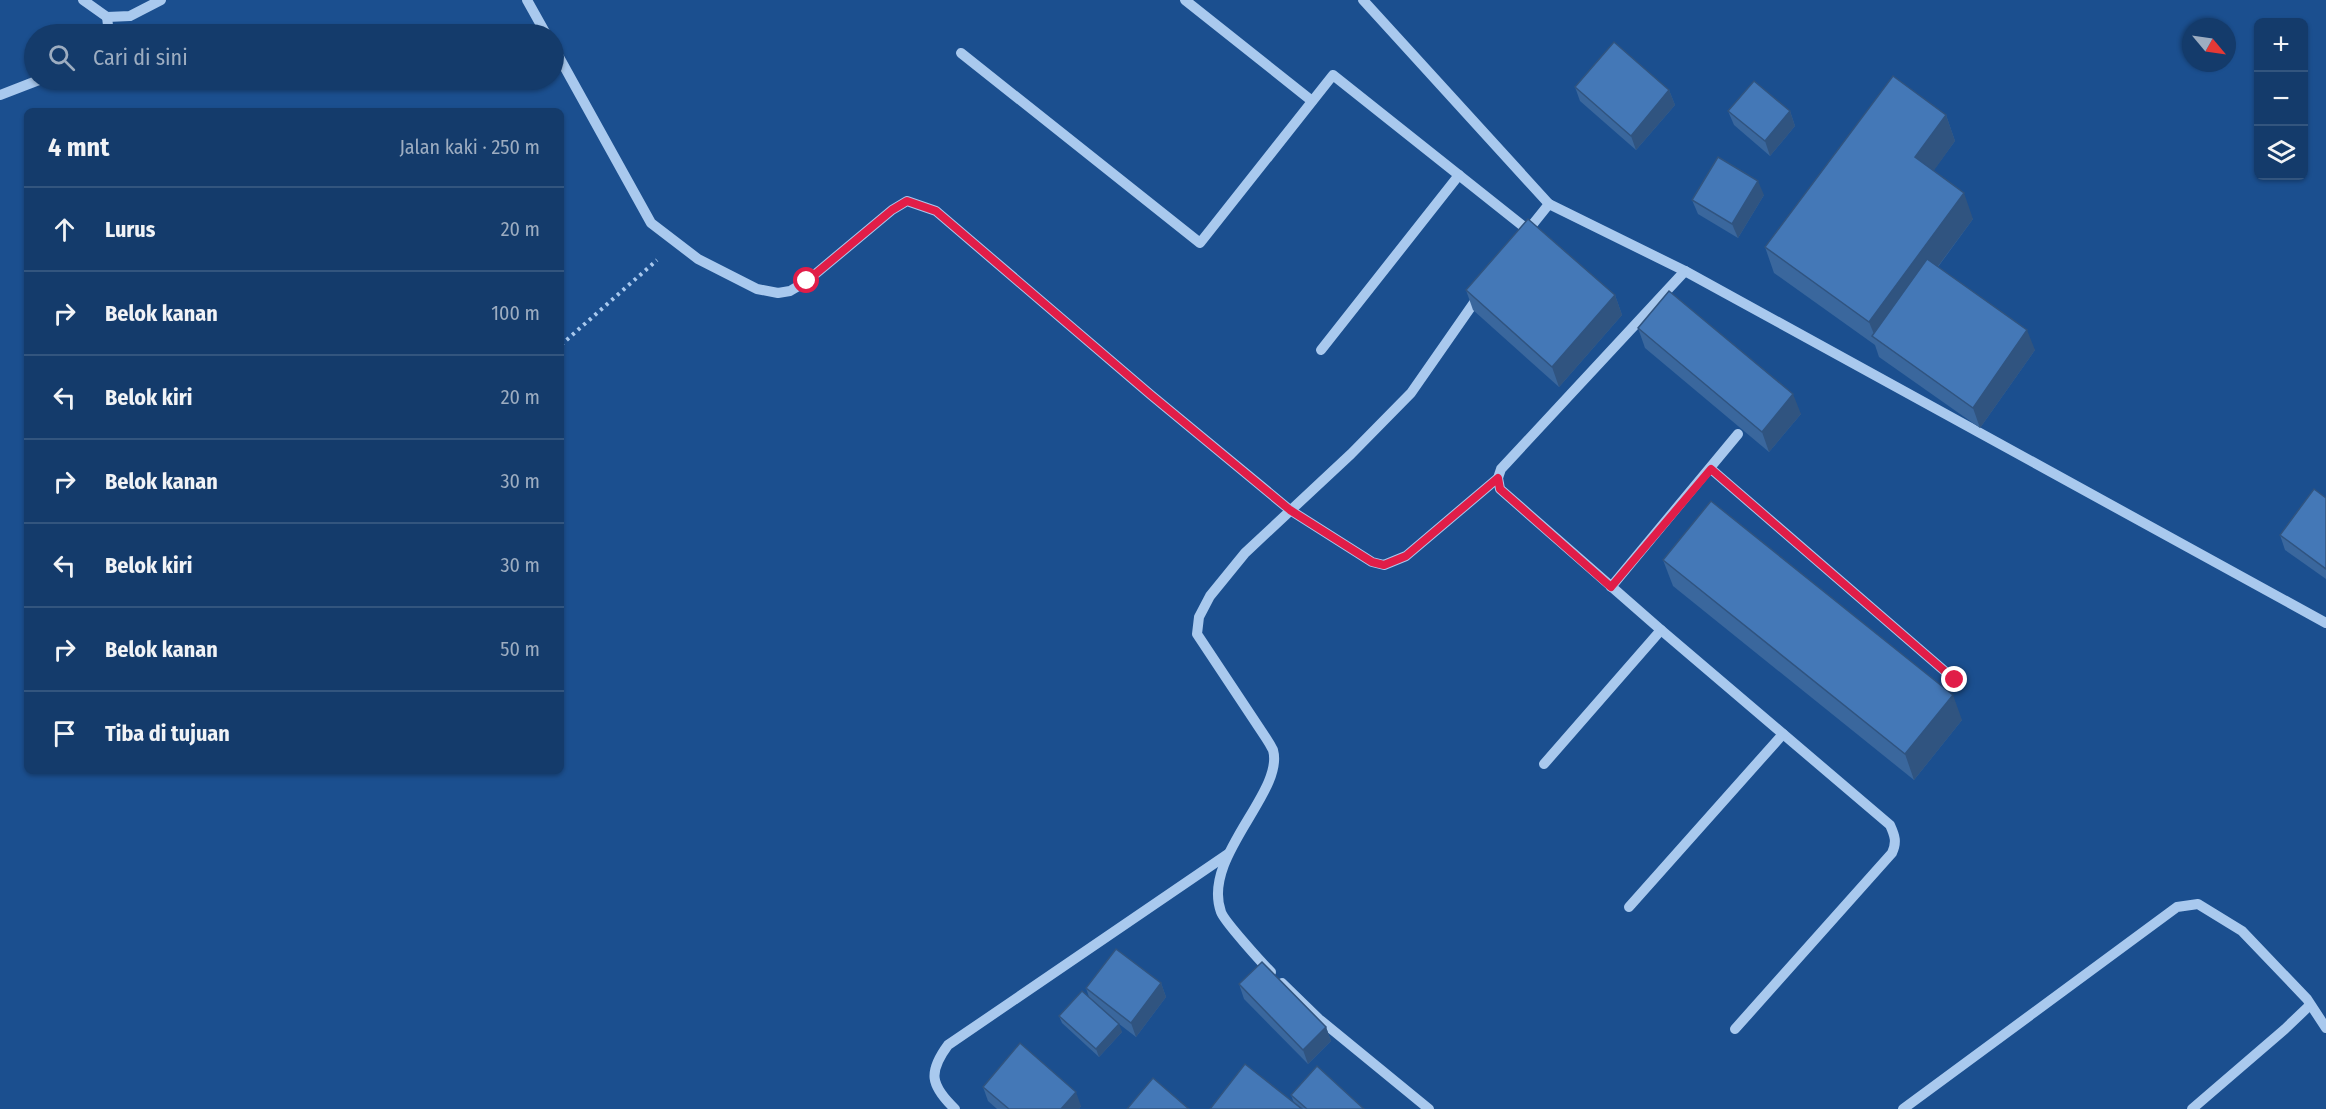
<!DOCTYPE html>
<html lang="id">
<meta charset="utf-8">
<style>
:root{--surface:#143b6b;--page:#1d4271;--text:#f1f3f6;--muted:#9dadc1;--line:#33557e}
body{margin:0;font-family:"Fira Sans Condensed",sans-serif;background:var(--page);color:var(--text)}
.controls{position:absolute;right:18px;top:18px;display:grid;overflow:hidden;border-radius:9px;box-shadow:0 2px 4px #0004}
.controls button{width:54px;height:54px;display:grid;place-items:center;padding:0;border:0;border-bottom:2px solid var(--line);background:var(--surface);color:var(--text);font:30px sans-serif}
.compass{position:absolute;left:2182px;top:18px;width:54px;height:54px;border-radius:50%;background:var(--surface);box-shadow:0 2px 4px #0004;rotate:119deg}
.stop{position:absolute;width:18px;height:18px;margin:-14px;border:4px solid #e11d48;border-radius:50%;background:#fff}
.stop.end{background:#e11d48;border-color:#fff;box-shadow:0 2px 6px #0008}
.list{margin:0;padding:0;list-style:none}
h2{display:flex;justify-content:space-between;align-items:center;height:78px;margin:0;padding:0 24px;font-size:26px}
h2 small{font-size:20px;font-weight:400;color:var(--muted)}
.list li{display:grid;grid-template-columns:39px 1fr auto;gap:18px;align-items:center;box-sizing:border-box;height:84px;padding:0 24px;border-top:2px solid var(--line)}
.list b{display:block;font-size:22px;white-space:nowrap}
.list em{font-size:20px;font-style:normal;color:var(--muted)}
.icon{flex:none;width:33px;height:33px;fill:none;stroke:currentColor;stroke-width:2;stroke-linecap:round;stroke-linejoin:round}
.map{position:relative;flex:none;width:2326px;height:1109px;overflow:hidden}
.search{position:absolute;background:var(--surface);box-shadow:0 2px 4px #0004;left:24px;top:24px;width:540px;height:66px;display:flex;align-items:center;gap:15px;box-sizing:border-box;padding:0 21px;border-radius:33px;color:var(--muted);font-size:22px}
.panel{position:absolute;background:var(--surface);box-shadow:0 2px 4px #0004;left:24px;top:108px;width:540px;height:666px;border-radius:9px}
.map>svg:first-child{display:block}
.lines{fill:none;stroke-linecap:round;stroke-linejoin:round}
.path{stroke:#a9c9ee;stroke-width:4;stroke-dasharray:3 4.5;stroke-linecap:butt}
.minor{stroke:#a9c9ee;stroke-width:10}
.wall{fill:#3a679d}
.shaded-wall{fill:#305480}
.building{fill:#4478b7;stroke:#305480;stroke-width:1.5}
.route{stroke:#e11d48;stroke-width:8}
</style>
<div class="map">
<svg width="2326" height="1109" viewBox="0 0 2326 1109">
<rect width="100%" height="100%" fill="#1b4f8f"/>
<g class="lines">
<path class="path" d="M561,345l96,-85"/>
<g class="minor">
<path d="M83,0l24,17 23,-1 31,-16"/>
<path d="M527,0l19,34"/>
<path d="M1185,0l127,101"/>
<path d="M1363,0l186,204 136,67 641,352"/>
<path d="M107,17l2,17"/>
<path d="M554,48l97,175 47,36 59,30 21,4 12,-2 17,-10 85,-71 15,-9 29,10 215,184 139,115 82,52 12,3 22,-9 92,-78"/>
<path d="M961,53l239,190 133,-168 195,155"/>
<path d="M0,95l39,-15"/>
<path d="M1525,234l24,-30"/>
<path d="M1685,271l-184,198 -3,9 2,11 161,141 229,195c5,11 7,17 2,28l-157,176"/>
<path d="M1321,350l138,-175"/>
<path d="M1711,469l244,211"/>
<path d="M1611,587l127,-153"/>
<path d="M1544,764l117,-134"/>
<path d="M1629,907l154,-173"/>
<path d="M1271,972c-9,-9 -47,-51 -50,-60 -20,-55 64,-120 52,-162 -2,-4 -5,-9 -7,-12l-69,-104 2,-17 11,-21 35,-43 106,-99 60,-61 69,-99"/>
<path d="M1282,983l37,36 110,90"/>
<path d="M955,1109c-25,-24 -27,-37 -7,-64l280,-191"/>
<path d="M1903,1109l274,-202 21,-3 44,27 65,68 19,29"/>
<path d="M2192,1109l93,-80 25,-24"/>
</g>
</g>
<g class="wall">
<path d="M1575,87l94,3 6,15 -39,45 -56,-49z"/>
<path d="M1728,111h62l5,15 -25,30 -36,-31z"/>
<path d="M1946,115l9,26 -22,30 40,48 -35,48 97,83 -55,78 -101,-71 -4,-12 -101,-72 -9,-26z"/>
<path d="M1764,195l-26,43 -40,-24 -6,-14z"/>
<path d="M1466,290l149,5 7,20 -63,72 -86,-77z"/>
<path d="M1638,328l163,86 -32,38 -124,-104z"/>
<path d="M2326,498v81l-41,-29 -5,-15z"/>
<path d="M1663,560l299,160 -48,60 -241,-194z"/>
<path d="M1161,983l5,14 -30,40 -22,-17 8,12 -23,25 -37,-34 -3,-7 30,-19 -3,-9z"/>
<path d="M1239,984l87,43 5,14 -23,23 -64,-65z"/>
<path d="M983,1087l98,19 -2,3h-82l-9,-8z"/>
<path d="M1291,1095l73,14h-154l84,-6z"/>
</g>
<g class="shaded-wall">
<path d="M1669,90l6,15 -39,45 -5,-14z"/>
<path d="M1790,111l5,15 -25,30 -5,-15z"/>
<path d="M1946,115l9,26 -30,42 -10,-26z"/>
<path d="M1758,181l6,14 -26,43 -6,-14z"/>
<path d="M1964,193l9,26 -92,124 -5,-4 -7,-17z"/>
<path d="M1615,295l7,20 -63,72 -7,-20z"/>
<path d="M2027,330l8,20 -55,78 -7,-20z"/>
<path d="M1793,394l8,20 -32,38 -7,-20z"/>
<path d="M1953,695l9,25 -48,60 -9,-26z"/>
<path d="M1161,983l5,14 -30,40 -5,-14z"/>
<path d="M1119,1024l3,8 -23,25 -3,-8z"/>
<path d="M1326,1027l5,14 -23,23 -5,-14z"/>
<path d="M1076,1092l5,14 -2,3h-18z"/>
</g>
<g class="building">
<path d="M1614,42l55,48 -38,46 -56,-49z"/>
<path d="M1893,76l53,39 -31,42 49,36 -95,129 -104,-75z"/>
<path d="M1754,81l36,30 -25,30 -37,-30z"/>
<path d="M1718,157l40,24 -26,43 -40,-24z"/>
<path d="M1528,219l87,76 -63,72 -86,-77z"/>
<path d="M1927,259l100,71 -54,78 -101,-72z"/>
<path d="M1669,291l124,103 -31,38 -124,-104z"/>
<path d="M2314,489l12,9v71l-46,-34z"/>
<path d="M1711,501l242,194 -48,59 -242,-194z"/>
<path d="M1116,949l45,34 -30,40 -45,-35z"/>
<path d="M1262,962l64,65 -23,23 -64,-66z"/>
<path d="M1082,991l37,33 -23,25 -37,-33z"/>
<path d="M1020,1043l56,49 -15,17h-52l-26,-22z"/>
<path d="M1245,1064l57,45h-92z"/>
<path d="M1317,1066l47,43h-57l-16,-14z"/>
<path d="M1153,1078l36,31h-62z"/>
</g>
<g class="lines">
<path class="route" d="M807,281l85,-71 15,-9 29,10 215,184 139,115 82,52 12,3 22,-9 92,-78 2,11 111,98 100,-118 244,211"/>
</g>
</svg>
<div class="controls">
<button>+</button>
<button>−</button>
<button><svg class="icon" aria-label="layers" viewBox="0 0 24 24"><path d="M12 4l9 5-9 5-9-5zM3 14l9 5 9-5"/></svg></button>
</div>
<svg class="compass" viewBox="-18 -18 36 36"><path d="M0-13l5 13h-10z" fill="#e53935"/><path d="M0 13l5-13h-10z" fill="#9dadc1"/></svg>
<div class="stop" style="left:807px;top:281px"></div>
<div class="stop end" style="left:1955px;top:680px"></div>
<div class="search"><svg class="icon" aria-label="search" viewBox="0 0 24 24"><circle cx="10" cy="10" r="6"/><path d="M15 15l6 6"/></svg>Cari di sini</div>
<section class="panel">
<h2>4 mnt<small>Jalan kaki · 250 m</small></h2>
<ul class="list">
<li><svg class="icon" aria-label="ahead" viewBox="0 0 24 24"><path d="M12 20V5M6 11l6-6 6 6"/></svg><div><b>Lurus</b></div><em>20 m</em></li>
<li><svg class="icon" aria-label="right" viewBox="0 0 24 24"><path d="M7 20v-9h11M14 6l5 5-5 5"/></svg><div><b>Belok kanan</b></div><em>100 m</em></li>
<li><svg class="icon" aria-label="left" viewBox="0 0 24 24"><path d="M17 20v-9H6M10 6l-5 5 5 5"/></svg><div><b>Belok kiri</b></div><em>20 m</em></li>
<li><svg class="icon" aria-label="right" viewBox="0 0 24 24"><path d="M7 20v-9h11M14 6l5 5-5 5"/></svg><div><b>Belok kanan</b></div><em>30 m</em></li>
<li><svg class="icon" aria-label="left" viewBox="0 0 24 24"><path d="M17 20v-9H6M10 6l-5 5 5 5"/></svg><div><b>Belok kiri</b></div><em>30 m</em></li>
<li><svg class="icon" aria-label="right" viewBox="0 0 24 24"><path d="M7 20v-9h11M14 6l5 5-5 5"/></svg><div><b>Belok kanan</b></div><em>50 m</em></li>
<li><svg class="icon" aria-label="arrive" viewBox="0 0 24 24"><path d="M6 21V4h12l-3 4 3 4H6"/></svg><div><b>Tiba di tujuan</b></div></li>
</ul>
</section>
</div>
